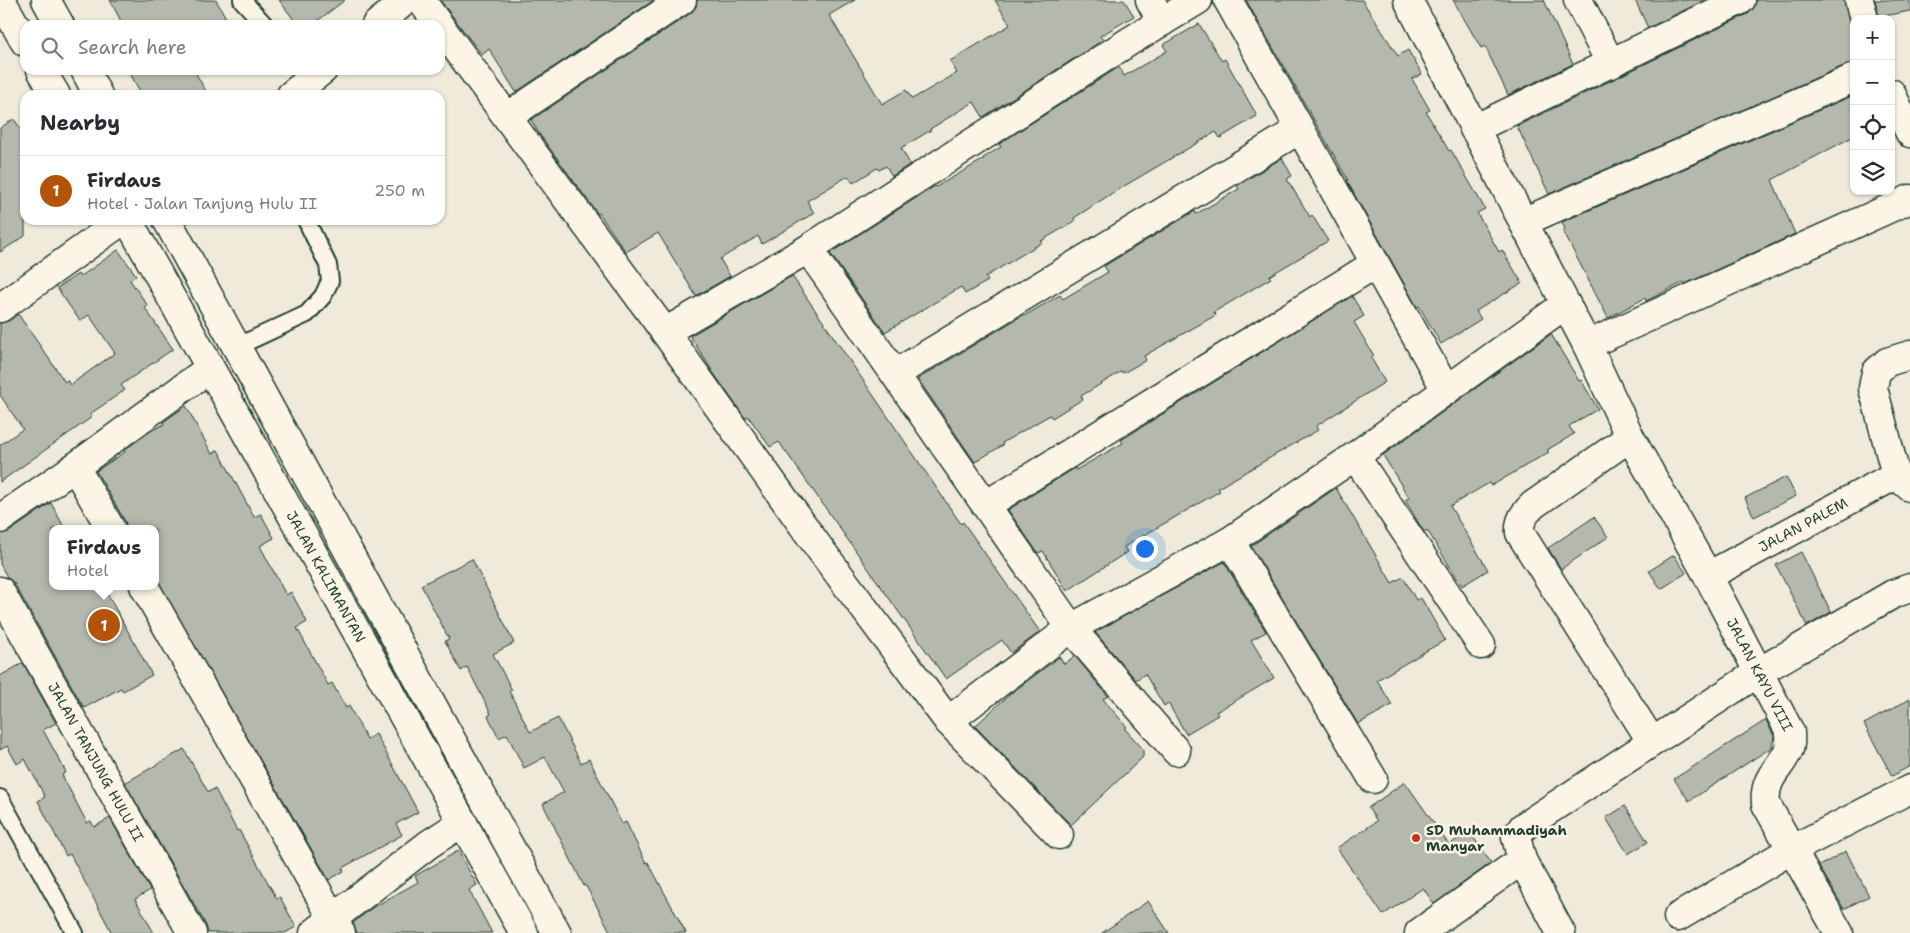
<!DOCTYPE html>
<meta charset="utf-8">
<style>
:root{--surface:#fff;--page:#f7f7f7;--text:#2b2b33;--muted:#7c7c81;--line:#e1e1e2;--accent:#b45309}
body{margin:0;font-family:"Shantell Sans",sans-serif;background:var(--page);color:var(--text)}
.controls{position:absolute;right:15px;top:15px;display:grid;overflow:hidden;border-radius:10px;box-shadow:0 1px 4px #0004}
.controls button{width:45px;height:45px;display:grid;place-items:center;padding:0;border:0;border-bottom:1px solid var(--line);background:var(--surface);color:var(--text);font:25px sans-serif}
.you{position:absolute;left:1144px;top:548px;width:18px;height:18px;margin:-12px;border:4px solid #fff;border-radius:50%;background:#1a73e8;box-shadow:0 0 0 8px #1a73e833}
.badge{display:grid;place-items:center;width:32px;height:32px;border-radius:50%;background:var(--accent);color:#fff;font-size:16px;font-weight:700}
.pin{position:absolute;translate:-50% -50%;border:2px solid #fff;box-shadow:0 1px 5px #0006}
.popup{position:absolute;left:49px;top:525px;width:110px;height:65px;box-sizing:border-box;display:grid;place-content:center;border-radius:10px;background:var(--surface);filter:drop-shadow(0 1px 4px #0005);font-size:16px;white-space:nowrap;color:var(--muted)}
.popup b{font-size:19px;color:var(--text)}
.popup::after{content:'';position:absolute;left:50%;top:100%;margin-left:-10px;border:10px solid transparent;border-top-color:var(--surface)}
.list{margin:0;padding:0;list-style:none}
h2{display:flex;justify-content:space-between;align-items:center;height:65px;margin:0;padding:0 20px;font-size:21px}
h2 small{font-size:16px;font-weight:400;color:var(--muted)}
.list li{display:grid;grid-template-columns:32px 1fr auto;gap:15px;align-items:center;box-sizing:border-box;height:70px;padding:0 20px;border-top:1px solid var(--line)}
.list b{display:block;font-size:19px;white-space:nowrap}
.list p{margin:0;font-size:16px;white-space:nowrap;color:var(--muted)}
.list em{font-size:16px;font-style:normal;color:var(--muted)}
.icon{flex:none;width:28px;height:28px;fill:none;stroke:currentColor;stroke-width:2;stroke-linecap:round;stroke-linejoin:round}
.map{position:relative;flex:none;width:1910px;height:933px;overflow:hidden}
.search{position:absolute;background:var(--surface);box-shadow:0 1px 4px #0004;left:20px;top:20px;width:425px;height:55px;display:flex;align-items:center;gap:12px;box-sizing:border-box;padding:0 18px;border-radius:15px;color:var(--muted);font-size:19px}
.panel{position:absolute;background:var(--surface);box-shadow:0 1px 4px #0004;left:20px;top:90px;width:425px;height:135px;border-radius:15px}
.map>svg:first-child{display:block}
.building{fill:#b5b9ad;stroke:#1f3d34}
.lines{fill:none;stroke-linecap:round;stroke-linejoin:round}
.service-casing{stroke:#1f3d34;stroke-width:20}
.minor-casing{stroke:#1f3d34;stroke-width:31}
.secondary-casing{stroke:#1f3d34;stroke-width:31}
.service{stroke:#fcf5e5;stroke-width:16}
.minor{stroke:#fcf5e5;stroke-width:28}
.secondary{stroke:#fcf5e5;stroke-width:28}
.poi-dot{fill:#c8321e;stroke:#fcf5e5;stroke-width:2}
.labels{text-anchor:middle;stroke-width:5;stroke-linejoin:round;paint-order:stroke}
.street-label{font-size:14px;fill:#1f3d34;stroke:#fcf5e5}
.poi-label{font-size:14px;font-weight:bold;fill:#1f3d34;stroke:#fcf5e5;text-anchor:start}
</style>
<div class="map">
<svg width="1910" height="933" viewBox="0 0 1910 933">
<rect width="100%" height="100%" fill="#efeada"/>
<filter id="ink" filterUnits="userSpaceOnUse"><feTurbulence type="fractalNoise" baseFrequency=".02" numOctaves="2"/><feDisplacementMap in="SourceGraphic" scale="10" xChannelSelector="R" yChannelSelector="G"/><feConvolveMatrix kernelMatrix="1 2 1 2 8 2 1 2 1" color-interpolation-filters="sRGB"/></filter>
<g filter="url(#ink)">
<g class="building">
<path d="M110,0h106l14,25h-107z"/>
<path d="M279,0h66l-33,25h-14z"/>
<path d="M440,0h214l-138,92 -27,-43 -7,6z"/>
<path d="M697,0h158l-26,15 53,89 24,-14 6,9 45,-26 -7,-12 60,-36 -15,-25h129l10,16 -34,20 3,4 -120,77 -9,-15 -44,27 1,1 -30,18 9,16 -18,12 -6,-10 -7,4 -2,-2 -24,15 -5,-7 -41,25 7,12 -52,31 -4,-8 -38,23 10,17 -34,20 -38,-63 -32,19 -27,-39 -1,1 -58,-79 -9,-15 160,-107 5,-6z"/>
<path d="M1246,0h116l36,56 10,-6 14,24 -10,5 18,31 -4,2 23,39 2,-1 34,59 -8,4 22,39 3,-2 20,33 -46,28 5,8 -40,25 -22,-38 -2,1 -70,-126 1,-1z"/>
<path d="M1453,0h91l29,64 -65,31 -23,-49 -4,2z"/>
<path d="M1635,0h70l-57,28z"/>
<path d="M1756,0h88l5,23 5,8v32l-6,1 -299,130 -32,-68 231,-112 6,-6z"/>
<path d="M1875,0h35v11l-31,6z"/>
<path d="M1199,24l23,37 3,-2 32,57 -37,22 -4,-6 -102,60 -40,26 1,3 -34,20 2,1 -58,35 3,4 -23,13 -4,-7 -76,45 -55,-79 105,-67 1,1 48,-28 -1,-1 18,-11 -2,-3 120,-77 5,9 43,-25 -4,-6z"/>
<path d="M128,70h66l14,25h-66z"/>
<path d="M1854,95v41l-82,44 23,54 -110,50 -1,-2 -38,19 -1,-3 -37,20 -45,-87 2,-2 -3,-7z"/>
<path d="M14,119l11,17v100l-25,16v-124z"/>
<path d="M1282,158l10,18 -5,3 23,38 2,-2 16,26 -59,35 2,2 -57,34 2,3 -72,41 2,4 -23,13 -1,-2 -41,25 2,3 -31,19 -2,-3 -48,28 1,2 -28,17 -57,-83 105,-64 1,1 36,-21 3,4 45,-27 -4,-6 91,-55 1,3 43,-25 -2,-3z"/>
<path d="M118,250l18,25 -6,5 18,26 -3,2 28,41 -52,36 4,5 -35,24 2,3 -92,65v-37l23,-16 -23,-34v-72l9,-2 9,-7 47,68 2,-2 3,5 45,-32 -26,-38 -9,6 -23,-33 21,-14 2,3z"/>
<path d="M792,276l169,248 2,-2 77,110 -29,21 -9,-13 -56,39 -167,-237 -9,5 -22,-31 -3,2 -30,-43 -25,-39z"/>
<path d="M1352,296l12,20 -10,6 20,34 -3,2 14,24 -69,44 2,4 -100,58 2,3 -96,56 3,5 -60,39 -24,-40 -5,2 -30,-43 67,-42 1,2 47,-27 -2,-3z"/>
<path d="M1551,334l28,47 2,-1 17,29 -29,17 5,8 -27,16 2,2 -58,34 -2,-3 -39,23 38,64 -26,16 -35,-56 -3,2 -6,-10 -13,-22 4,-2 -26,-43z"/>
<path d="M186,406l26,48 6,-4 36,67 7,-3 13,24 -14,8 26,49 5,-3 16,30 -10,6 31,57 4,-2 14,25 3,-2 18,33 9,-5 42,78 -22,12 6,11 -60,33 2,3 -15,9 -174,-304v-47h-28l-2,-8 -29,-50 29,-19 -1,-2 27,-19 13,-7 -1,-2z"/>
<path d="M1786,477l10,19 -42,21 -9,-19z"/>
<path d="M1336,488l56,95 11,-6 13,23 5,-2 24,42 -68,40 15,25 -34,19 -107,-178z"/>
<path d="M51,503l14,26h-12v57h50l49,89 -29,16 -2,-3 -37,20 -70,-125 -7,-6 -7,-13v-30l9,-2z"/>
<path d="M1594,517l14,20 -47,32 -13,-21z"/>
<path d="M1801,552l30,60 -24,14 -31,-61z"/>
<path d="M1674,555l12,18 -25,16 -12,-18z"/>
<path d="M472,559l42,84 -21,11 19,36 -3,1 21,41 28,-14 23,45 8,-4 33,65 4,-2 20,41 2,-1 38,71h-75l-25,-47h-2l-41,-82 21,-12 -19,-35 -21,11 -17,-34 -8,4 -11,-22 3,-2 -24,-47 -6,4 -16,-30 4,-2 -28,-54z"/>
<path d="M1224,562l42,70 -15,8 23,38 -58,34 2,3 -32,19 -18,-31 -4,3 -19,-32 -9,6 -41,-48z"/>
<path d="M1075,656l33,40 -5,3 24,28 -2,2 18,20v8l-72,68 -96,-99 34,-31 50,-38 5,7z"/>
<path d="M23,663l33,60 -13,7 23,42 -4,3 25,48 4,-2 3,6 16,-9 40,72 -15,9 19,34h-42l-42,-79 -4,2 -28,-55 7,-4 -20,-38 -8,5 -10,-18 -7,4v-74z"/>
<path d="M1910,699v67l-18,10 -28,-52z"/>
<path d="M1766,720l8,16 -2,11 -83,54 -15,-22z"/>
<path d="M184,749l24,43 7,-3 22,42 2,-1 38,69 3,-2 16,30 -11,6h-77l-2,-8 -81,-142z"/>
<path d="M1405,782l44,63 20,-14 22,32 -57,41 -11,-16 -40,27 -46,-67 40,-27 -9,-13z"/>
<path d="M1625,806l23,36 -20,12 -22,-36z"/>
<path d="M458,851l19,34 -8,5 23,43h-135l-4,-10 19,-15 46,-26 -3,-6z"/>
<path d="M1846,851l23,45 -25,13 -25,-43z"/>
<path d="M1148,901l21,32h-67z"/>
</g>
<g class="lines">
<g class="service-casing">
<g id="service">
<path d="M242,0l23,25"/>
<path d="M236,347l71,-33 16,-18 7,-15 -2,-16 -22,-45"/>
<path d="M0,798l75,135"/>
</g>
</g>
<g class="minor-casing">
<g id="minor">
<path d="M421,0l18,25"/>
<path d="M1150,0l12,22"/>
<path d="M1228,0l218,390"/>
<path id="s1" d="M1408,0l179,345 43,92 78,139 82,156c0,5 1,12 -1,17 -9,21 -26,28 -23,55l73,129"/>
<path d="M1578,0l33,64"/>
<path d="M1859,0l5,19"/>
<path d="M440,26l225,306 152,213 131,176 111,114"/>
<path d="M1891,93l19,40"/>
<path d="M507,117l175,-117"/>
<path d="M1474,129l267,-129"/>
<path d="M1523,222l331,-144"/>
<path d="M808,249l263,379 105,123"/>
<path d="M665,332l143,-83 322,-208 68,-41"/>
<path d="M1587,345l323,-146"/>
<path d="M1910,355l-23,7 -11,10 -3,16 23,87 14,12"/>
<path d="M895,374l405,-245"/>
<path d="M1630,437l-97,68c-9,9 -14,15 -13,28l132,209"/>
<path d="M1355,456l126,189"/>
<path d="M75,467l36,62"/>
<path d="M986,505l389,-241"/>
<path d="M0,519l75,-52 135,-99"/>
<path d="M1230,541l143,238"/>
<path id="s2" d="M1708,576l188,-101"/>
<path d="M144,586l197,347"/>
<path id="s3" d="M0,591l192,342"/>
<path d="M948,721l123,-93 159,-87 125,-85 211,-152"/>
<path d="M1678,917l113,-67 119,-61"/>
<path d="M314,933l115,-89 34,-22"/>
<path d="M1419,933l103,-73"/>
<path d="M1561,933l-39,-73 -6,-23 7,-10 236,-155 134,-78 17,-6"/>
</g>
</g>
<g class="secondary-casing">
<g id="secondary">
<path d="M1,0l24,42"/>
<path d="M46,0l14,25"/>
<path d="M376,25l30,-25"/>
<path d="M41,70l15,25"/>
<path d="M85,70l13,25"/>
<path d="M291,95l32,-25"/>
<path id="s4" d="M128,220l396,713"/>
<path d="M167,220l390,713"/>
<path d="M0,308l123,-88"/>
</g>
</g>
<use href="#service" class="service"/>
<use href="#minor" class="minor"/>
<use href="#secondary" class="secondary"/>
</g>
</g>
<circle class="poi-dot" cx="1416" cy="838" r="5"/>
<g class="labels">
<g class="street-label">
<text dy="5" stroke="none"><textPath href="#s2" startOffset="108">JALAN PALEM</textPath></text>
<text dy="5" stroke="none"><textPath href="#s4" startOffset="408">JALAN KALIMANTAN</textPath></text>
<text dy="5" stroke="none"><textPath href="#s1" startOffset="761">JALAN KAYU VIII</textPath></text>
<text dy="5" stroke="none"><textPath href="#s3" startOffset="196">JALAN TANJUNG HULU II</textPath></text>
</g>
<g class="poi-label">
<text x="1426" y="835">SD Muhammadiyah<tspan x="1426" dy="16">Manyar</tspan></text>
</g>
</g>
</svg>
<div class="controls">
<button>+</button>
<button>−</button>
<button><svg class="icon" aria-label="locate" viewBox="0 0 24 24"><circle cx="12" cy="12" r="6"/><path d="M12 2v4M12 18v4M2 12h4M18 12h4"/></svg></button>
<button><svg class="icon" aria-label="layers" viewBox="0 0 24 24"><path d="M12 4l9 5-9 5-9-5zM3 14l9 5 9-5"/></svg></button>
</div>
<div class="you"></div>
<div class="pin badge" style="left:104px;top:625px">1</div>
<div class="popup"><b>Firdaus</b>Hotel</div>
<div class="search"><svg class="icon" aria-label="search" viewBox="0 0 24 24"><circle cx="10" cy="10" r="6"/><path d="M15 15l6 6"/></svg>Search here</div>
<section class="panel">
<h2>Nearby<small></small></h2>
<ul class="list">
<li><span class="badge">1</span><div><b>Firdaus</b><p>Hotel · Jalan Tanjung Hulu II</p></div><em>250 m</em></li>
</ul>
</section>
</div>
